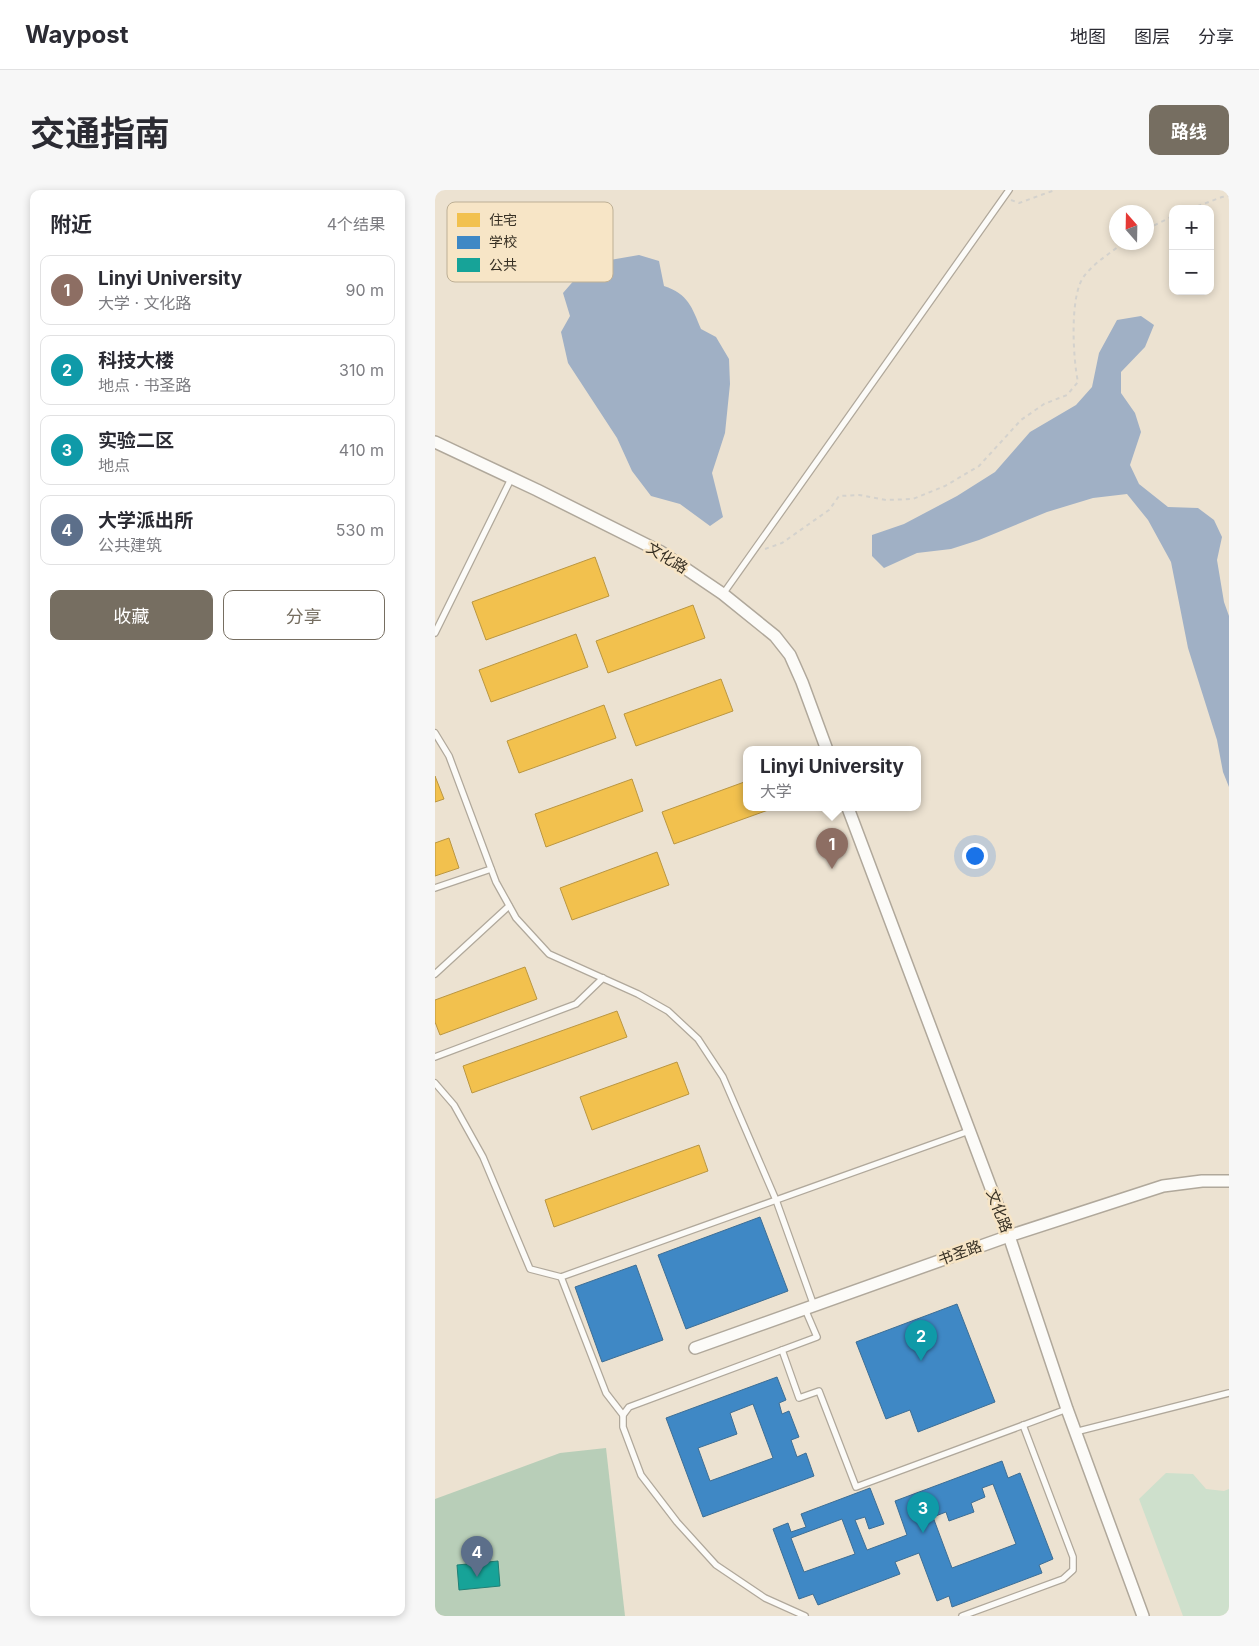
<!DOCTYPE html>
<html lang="zh">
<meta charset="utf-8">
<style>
:root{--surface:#fff;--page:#f7f7f7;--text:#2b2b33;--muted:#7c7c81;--line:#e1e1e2;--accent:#766e61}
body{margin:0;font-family:Inter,"Noto Sans SC",sans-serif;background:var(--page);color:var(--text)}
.controls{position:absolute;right:15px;top:15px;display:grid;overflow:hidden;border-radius:10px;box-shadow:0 2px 8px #0003}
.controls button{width:45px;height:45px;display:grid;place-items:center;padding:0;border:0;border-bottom:1px solid var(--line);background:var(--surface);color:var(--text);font:25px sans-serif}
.compass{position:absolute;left:674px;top:15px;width:45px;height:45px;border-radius:50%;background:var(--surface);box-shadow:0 2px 8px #0003;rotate:340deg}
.you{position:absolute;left:539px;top:665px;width:18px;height:18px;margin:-12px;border:4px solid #fff;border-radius:50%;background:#1a73e8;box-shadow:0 0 0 8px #1a73e833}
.badge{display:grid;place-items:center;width:32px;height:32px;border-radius:50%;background:var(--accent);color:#fff;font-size:16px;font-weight:700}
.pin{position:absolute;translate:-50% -41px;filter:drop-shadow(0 1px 2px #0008)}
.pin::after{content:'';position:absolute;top:26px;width:18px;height:15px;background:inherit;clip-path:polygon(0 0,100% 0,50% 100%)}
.popup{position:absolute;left:308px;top:556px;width:178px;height:65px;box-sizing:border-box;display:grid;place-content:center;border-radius:10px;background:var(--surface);filter:drop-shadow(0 1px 4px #0005);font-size:16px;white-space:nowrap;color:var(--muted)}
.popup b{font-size:19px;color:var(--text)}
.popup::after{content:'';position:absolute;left:50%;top:100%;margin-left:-10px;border:10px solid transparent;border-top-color:var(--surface)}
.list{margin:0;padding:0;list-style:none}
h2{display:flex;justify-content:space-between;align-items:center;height:65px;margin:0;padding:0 20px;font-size:21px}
h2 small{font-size:16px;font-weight:400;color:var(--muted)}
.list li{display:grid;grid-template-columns:32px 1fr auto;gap:15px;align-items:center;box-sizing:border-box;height:70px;margin:0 10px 10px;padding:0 10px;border:1px solid var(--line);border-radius:10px}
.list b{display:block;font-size:19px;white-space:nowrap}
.list p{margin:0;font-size:16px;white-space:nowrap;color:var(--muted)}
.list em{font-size:16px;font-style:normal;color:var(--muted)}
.actions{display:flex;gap:10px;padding:15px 20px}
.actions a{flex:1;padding:11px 0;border:1px solid var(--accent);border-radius:10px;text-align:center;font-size:18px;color:var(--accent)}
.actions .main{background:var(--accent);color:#fff}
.map{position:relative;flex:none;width:794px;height:1426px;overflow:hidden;border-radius:10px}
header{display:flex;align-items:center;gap:30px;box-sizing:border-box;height:70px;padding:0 25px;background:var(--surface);border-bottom:1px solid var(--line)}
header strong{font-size:24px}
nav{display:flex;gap:28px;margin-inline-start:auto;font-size:18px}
.intro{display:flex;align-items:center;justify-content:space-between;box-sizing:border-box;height:120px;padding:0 30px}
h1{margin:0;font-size:35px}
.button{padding:12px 22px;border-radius:10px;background:var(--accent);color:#fff;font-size:18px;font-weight:700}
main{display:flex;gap:30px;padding:0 30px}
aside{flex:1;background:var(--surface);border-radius:10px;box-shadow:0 2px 8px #0003}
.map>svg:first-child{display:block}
.green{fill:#cee0cc}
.forest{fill:#b8ceb8}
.water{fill:#a0b0c5}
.homes{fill:#f2c14e;stroke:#ba9641}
.schools{fill:#3f88c5;stroke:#3d6e95;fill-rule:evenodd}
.public{fill:#17a398;stroke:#218075}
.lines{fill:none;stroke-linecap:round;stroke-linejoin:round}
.lane-casing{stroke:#b0a89b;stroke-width:8}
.street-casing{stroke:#b0a89b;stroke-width:14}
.path{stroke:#d4d2cd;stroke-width:2;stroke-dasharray:4 4;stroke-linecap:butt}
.lane{stroke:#fcfbf8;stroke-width:5.5}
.street{stroke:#fcfbf8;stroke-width:11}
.labels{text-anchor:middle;stroke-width:5;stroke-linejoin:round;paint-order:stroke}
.street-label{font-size:15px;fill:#373024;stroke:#f7e5c6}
.key{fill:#f7e5c6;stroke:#bdaf95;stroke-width:1}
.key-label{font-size:14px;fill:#373024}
</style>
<header>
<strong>Waypost</strong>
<nav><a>地图</a><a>图层</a><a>分享</a></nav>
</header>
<div class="intro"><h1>交通指南</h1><a class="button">路线</a></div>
<main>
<aside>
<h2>附近<small>4个结果</small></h2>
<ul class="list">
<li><span class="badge" style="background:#8d6e63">1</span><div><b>Linyi University</b><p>大学 · 文化路</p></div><em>90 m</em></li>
<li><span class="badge" style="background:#0f9aa8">2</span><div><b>科技大楼</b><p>地点 · 书圣路</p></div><em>310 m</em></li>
<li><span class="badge" style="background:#0f9aa8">3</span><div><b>实验二区</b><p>地点</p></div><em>410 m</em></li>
<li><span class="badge" style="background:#5c6f8a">4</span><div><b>大学派出所</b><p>公共建筑</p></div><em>530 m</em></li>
</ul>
<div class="actions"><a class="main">收藏</a><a>分享</a></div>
</aside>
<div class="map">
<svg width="794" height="1426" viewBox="0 0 794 1426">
<rect width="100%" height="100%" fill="#ece2d1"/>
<path class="green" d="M731,1283l27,1 13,15 18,2 5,-2v127h-46l-44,-117z"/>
<path class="forest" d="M171,1258l19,168h-190v-117l125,-46z"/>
<g class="water">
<path d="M204,65l20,6 5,25c24,8 28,21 37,43l15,8 13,22 1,25 -5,49 -13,40 11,44 -13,9 -30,-22 -29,-8 -19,-25 -15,-33 -49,-75 -7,-31 9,-16 -7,-23 20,-23 27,-10z"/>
<path d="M706,126l13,9 -9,22 -24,25v21l14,20 6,19 -11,33 9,19 29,23 30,1 16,12 8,17 -5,23 7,42 5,14v171l-6,-15 -6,-32 -29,-92 -17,-86 -23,-42 -21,-26 -34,4 -46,14 -68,28 -28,9 -34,4 -33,15 -12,-12v-21l32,-11 53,-28 38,-24 35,-40 46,-27 16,-18 7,-34 18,-33z"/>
</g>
<g class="homes">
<path d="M160,367l14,39 -123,44 -14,-38z"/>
<path d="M258,415l12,33 -97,35 -12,-32z"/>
<path d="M141,444l12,33 -97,35 -12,-32z"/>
<path d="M286,489l12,32 -97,35 -12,-32z"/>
<path d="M169,515l12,33 -97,35 -12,-32z"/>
<path d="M0,586l9,23 -9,3z"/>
<path d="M197,589l11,32 -97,36 -11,-33z"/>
<path d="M312,591v27l24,1 -97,35 -12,-32z"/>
<path d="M14,648l10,30 -24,8v-33z"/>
<path d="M222,662l12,33 -97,35 -12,-32z"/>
<path d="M90,777l12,32 -97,36 -5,-13v-22z"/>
<path d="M182,821l10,26 -155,56 -9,-27z"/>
<path d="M242,872l12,32 -97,36 -12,-33z"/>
<path d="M264,955l9,26 -154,56 -9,-27z"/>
</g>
<g class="schools">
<path d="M325,1027l28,74 -102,38 -28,-74z"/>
<path d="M201,1075l27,75 -61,22 -27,-75z"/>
<path d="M522,1114l38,98 -77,30 -8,-22 -24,9 -30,-77z"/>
<path d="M342,1187l9,23 -7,3 3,11 7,-3 10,26 -8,3 6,17 9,-4 8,23 -111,41 -37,-99zM318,1214l20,54 -63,23 -12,-33 39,-14 -7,-21z"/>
<path d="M567,1271l6,17 12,-5 33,86 -14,6 3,8 -90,34 -3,-11 -12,5 -18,-48 -24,9 5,12 -82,31 -5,-11 -14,5 -26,-70 15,-6 3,9 15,-5 -5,-13 69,-26 14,36 -15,5 -4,-12 -10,3 12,30 40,-15 -12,-34zM558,1294l23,60 -64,24 -19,-51 13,-5 3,9 25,-9 -3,-9 14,-6 -3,-9zM407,1329l13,35 -51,18 -13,-34z"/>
</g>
<path class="public" d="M63,1371l2,25 -41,4 -2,-25z"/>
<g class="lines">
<g class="lane-casing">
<g id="lane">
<path d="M288,404l286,-404"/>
<path d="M0,443l76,-154"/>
<path d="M0,543l14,23 47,126 20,36 33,36 89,40 30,17 30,28 25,38 53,123 38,106"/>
<path d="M0,698l56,-19"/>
<path d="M0,784l74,-68"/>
<path d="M0,867l141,-53 27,-26"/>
<path d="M0,893l19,22 29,52 47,112 31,8 408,-146"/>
<path d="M126,1087l45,116 17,22"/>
<path d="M347,1160l17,48 20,-7 37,96 211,-78"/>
<path d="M640,1242l154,-39"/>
<path d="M370,1426l-40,-18 -49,-33 -39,-43 -36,-47 -18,-48v-12l6,-8 188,-70 -12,-28"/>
<path d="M527,1426l101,-37 10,-9v-13l-50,-132"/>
</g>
</g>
<g class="street-casing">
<g id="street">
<path d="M0,252l102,48 124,62 62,42 52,42 15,19 12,27 25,68"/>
<path d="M413,618l161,428 58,173 76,207"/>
<path d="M260,1158l314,-112 154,-50 39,-5h27"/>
</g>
</g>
<g class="path">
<path d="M576,10l8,3 36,-13"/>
<path d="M755,19l32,-12 7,-1"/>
<path d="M712,39l26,-13"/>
<path d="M330,359l17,-6 47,-33 10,-14 20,-1 27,5 27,-1 32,-13 34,-20 42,-46 23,-16 23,-9 11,-13c-5,-23 -9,-89 7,-107 10,-13 26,-22 39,-33"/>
</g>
<use href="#lane" class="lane"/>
<use href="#street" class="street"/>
</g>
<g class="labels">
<g class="street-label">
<text transform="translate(232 368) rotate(31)" y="5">文化路</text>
<text transform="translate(564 1021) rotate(69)" y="5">文化路</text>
<text transform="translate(525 1063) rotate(-20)" y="5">书圣路</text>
</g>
</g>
<rect x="12" y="12" width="166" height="80" rx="8" class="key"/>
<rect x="22" y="23" width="23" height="14" fill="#f2c14e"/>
<rect x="22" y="46" width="23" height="13" fill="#3f88c5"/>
<rect x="22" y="68" width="23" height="14" fill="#17a398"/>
<g class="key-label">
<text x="54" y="35">住宅</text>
<text x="54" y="57">学校</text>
<text x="54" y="80">公共</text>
</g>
</svg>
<div class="controls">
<button>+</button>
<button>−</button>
</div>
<svg class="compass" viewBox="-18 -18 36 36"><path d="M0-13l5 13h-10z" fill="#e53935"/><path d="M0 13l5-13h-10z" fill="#7c7c81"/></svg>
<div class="you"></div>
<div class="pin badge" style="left:397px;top:679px;background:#8d6e63">1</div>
<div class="popup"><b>Linyi University</b>大学</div>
<div class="pin badge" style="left:486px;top:1171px;background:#0f9aa8">2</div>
<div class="pin badge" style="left:488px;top:1343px;background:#0f9aa8">3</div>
<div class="pin badge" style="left:42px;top:1387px;background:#5c6f8a">4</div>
</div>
</main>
